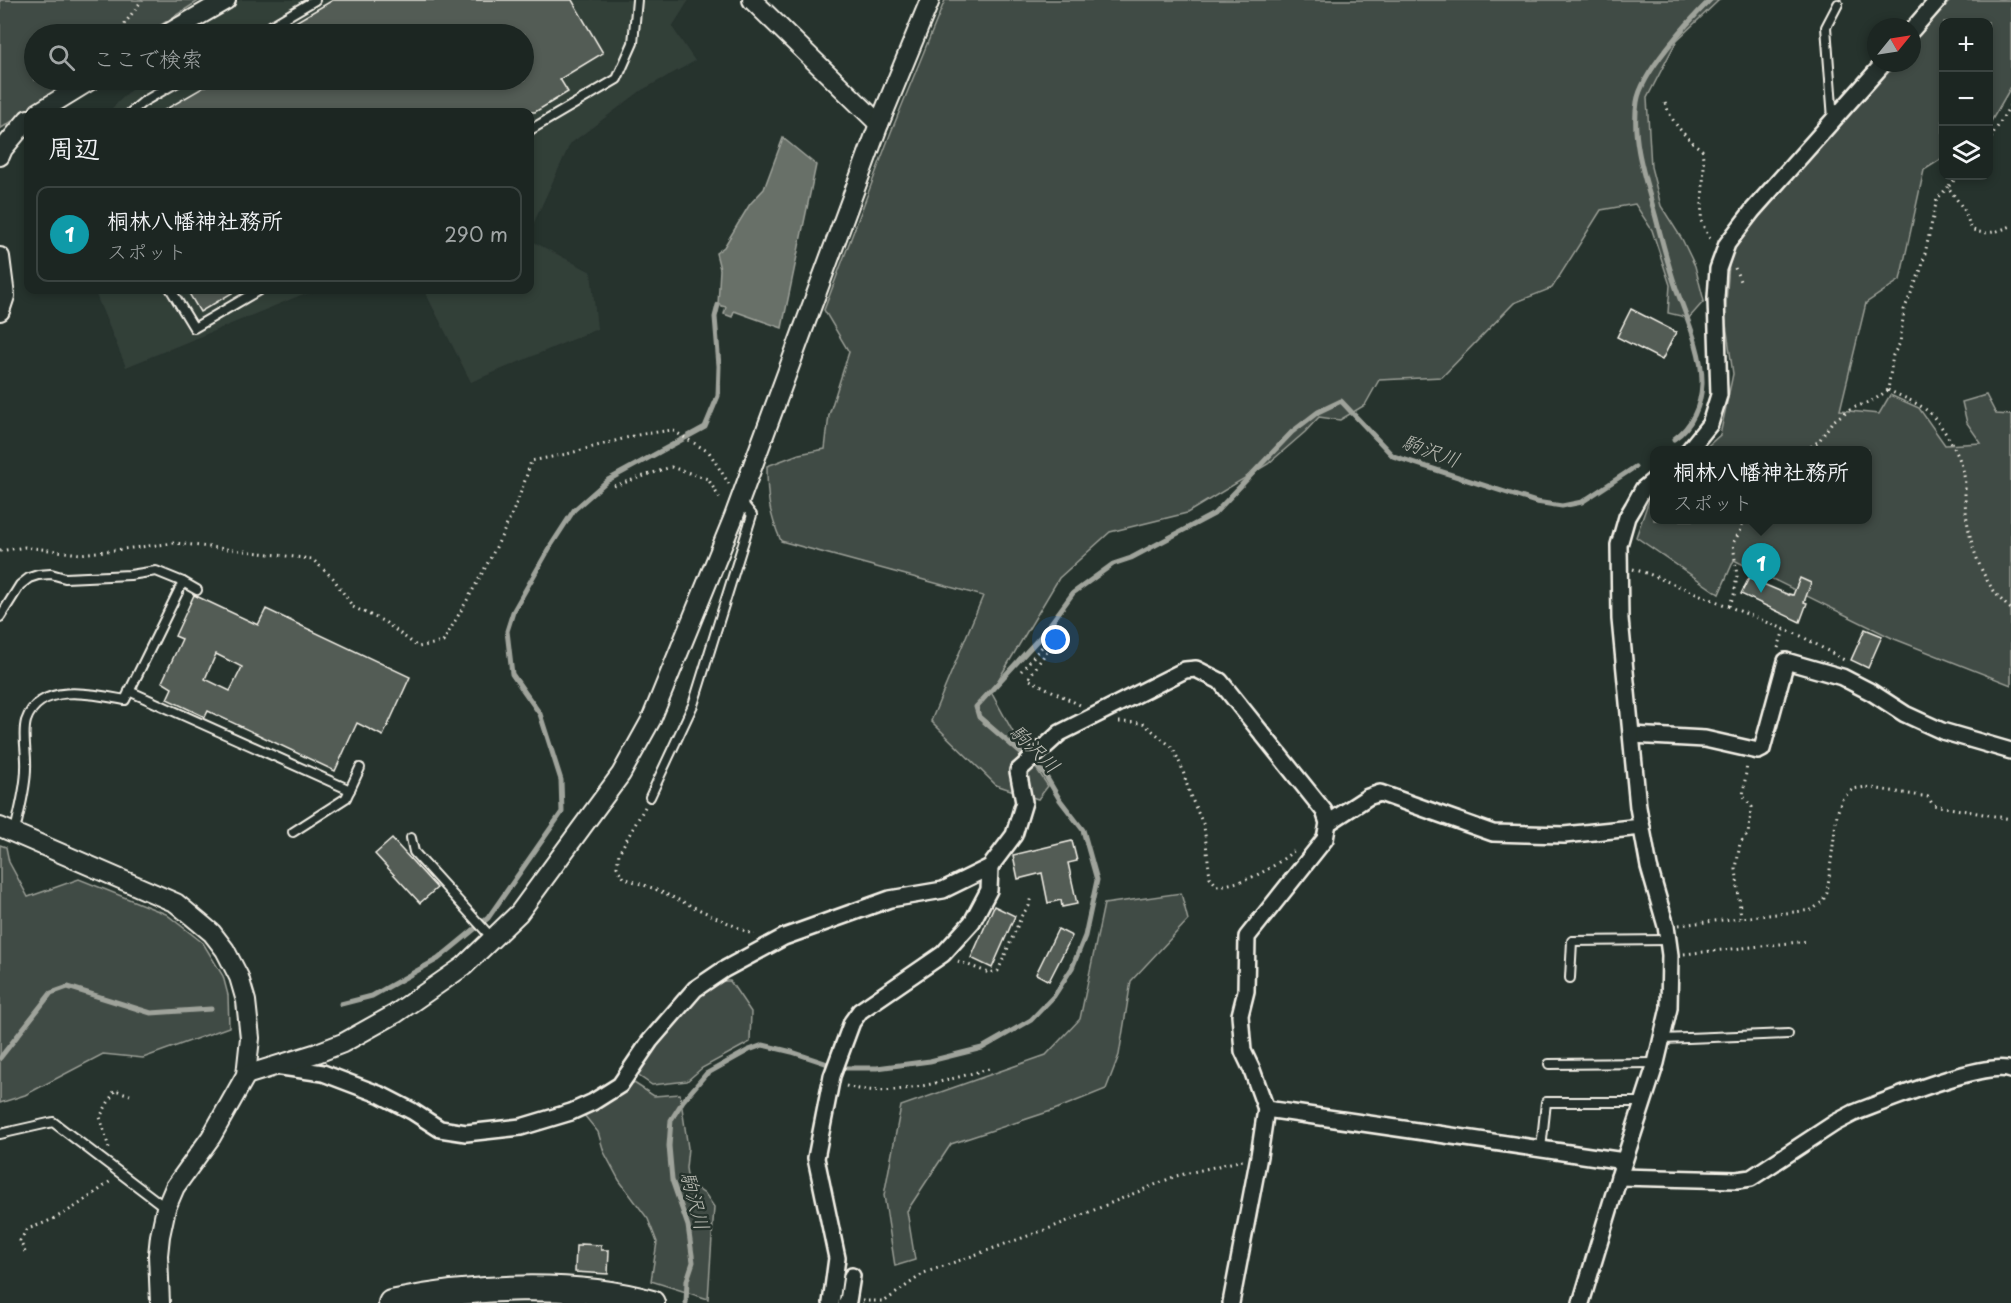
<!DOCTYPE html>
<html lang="ja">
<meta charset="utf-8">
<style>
:root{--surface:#1c2622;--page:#29322f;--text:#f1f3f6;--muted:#a0a5a5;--line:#3a4340;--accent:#0b8043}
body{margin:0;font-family:"Playpen Sans","Klee One",sans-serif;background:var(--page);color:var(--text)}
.controls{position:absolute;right:18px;top:18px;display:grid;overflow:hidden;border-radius:12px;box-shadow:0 3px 9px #0003}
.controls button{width:54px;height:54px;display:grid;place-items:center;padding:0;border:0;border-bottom:2px solid var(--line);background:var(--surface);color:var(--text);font:30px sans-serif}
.compass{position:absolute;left:1867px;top:18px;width:54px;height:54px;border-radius:50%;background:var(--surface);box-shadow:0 3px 9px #0003;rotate:60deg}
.you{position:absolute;left:1056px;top:640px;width:21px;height:21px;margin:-15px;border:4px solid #fff;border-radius:50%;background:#1a73e8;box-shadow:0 0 0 9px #1a73e833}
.badge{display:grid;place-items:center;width:39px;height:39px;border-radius:50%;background:var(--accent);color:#fff;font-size:20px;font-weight:700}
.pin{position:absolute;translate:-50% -50px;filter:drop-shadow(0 2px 3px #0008)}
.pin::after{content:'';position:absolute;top:32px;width:21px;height:18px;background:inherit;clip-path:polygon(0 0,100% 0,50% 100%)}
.popup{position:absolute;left:1650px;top:446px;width:222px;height:78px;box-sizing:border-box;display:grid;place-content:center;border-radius:12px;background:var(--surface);filter:drop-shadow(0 2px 4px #0005);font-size:20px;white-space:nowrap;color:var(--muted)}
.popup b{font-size:22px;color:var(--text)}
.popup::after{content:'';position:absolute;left:50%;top:100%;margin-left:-12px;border:12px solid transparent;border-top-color:var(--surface)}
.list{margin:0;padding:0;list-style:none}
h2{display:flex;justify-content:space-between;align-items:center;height:78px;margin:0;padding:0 24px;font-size:26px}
h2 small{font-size:20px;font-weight:400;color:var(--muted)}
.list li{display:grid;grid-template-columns:39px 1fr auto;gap:18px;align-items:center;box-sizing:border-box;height:96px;margin:0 12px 12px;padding:0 12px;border:2px solid var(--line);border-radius:12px}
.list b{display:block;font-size:22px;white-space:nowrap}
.list p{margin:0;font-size:20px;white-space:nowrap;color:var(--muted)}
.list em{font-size:20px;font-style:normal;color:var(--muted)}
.icon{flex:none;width:33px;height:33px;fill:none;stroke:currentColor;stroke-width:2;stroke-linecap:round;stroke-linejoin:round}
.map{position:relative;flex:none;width:2011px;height:1303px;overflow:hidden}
.search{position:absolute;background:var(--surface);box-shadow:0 3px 9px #0003;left:24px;top:24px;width:510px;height:66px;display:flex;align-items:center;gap:15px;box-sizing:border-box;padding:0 21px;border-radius:33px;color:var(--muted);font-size:22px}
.panel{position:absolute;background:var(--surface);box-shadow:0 3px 9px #0003;left:24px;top:108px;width:510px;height:186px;border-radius:12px}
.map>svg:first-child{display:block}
.built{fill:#333f39}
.green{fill:#414b45;stroke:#9a9e96;stroke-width:1.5}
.water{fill:#676f68;stroke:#9fa39b;stroke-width:1.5}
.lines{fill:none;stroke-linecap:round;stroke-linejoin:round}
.stream{stroke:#9fa39b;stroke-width:5}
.building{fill:#525c55;stroke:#f4f1e8;stroke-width:1.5;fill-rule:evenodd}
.service-casing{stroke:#f4f1e8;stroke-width:12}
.minor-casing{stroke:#f4f1e8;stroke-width:20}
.tertiary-casing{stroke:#f4f1e8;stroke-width:22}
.trunk-casing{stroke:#f4f1e8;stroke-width:28}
.path{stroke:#f4f1e8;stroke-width:3;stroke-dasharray:1.5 4.5;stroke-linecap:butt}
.service{stroke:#26332d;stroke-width:8}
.minor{stroke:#26332d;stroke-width:15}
.tertiary{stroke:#26332d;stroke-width:18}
.trunk{stroke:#26332d;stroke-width:24}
.labels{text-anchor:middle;stroke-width:5;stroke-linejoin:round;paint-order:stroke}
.water-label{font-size:20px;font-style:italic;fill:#bcbdb5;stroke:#26332d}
</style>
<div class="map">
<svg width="2011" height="1303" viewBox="0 0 2011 1303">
<rect width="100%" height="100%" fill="#26332d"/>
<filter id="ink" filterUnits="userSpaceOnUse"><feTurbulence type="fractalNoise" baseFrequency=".0167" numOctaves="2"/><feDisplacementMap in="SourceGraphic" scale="12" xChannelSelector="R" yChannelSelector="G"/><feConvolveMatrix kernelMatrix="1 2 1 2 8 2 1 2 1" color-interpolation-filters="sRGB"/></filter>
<g filter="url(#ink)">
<g class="built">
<path d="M240,0h449l-17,27 23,34 -53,29 -72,54 -40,87v-119h-422l33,-32h383v-46h-338l5,-4z"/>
<path d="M530,240l61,32 6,57 -126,53 -47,-92h106z"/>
<path d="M94,290h234l-27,5 -175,72z"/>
</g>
<g class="green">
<path d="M0,0h200l-53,34h-113v46h43l-77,49z"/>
<path d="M945,0h774l-42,40 -30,58 4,69 10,39 21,33 13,27 9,35 -15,17 -21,-5 2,-28 -18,-55 -17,-26 -34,6 -49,78 -38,15 -72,74 -63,3 -14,25 -25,15 -21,-3 -14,15 -37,32 -81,49 -77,19 -51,46 -68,114 27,49 30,45 -10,13 -42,-14 -65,-64 52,-125 -202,-55c-12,-27 -14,-45 -14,-75l32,-12 26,-5 4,-34 20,-63 -25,-42 67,-178z"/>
<path d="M1951,0h60v87l-22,38 -1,-103h-44l-1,136 -19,12 -24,110 -34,23 -26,107 39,4 11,-19 29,13 26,37 36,-2 -14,-20 -5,-21 24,-7 10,19 15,1v270l-119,-47 -158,-78 -15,34 -83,-57 13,-37 5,-5v25h214v-70h-165l17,-15 13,-61 -8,-57 5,-67 163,-187h19v-22z"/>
<path d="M0,845l6,2 3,15 19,35 51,-18 87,35 37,29 20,33 5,19 1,32 -86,31 -40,-4 -78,41 -25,8z"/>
<path d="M1181,893l7,27 -57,61 -12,74 -13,34 -52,21 -103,34 -44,67 8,49 -20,6 -11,-71 17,-89 145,-51 34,-36 24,-115z"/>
<path d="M717,981h13l21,31 -1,30 -48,26 -15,13 -35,4 -16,-11 42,-63z"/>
<path d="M631,1081l23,15 26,-2 8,54 -2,20 2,14 18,13 8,12 -6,92 -57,-18 6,-39 -9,-23 -29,-39 -15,-28 -6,-20 -14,-17 32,-21z"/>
</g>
<path class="water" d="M783,138l33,27 -34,163 -48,-17 -2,6 -8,-3 2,-7 -8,-2 2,-36 -4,-16 8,-6 26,-43 14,-15z"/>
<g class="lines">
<g class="stream">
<path d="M1674,439c18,-12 27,-34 28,-55 1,-30 -16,-68 -26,-96 -8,-23 -14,-47 -20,-70 -10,-37 -25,-77 -19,-116 4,-29 52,-81 73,-102"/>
<path d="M341,1004l31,-8 66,-37 50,-41 74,-106 -1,-32 -21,-66 -28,-40 -5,-43 6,-19 37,-65 24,-37 34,-30 97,-53 13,-31 1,-30 -4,-49 3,-12"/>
<path d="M0,1058l51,-65 17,-6 83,26 60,-4"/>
<path d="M686,1303l1,-23 6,-18 -5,-36 -16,-46 -3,-34 2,-26 12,-19 23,-27 43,-24 14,-5 29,7 48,16h37l53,-7 52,-13 49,-28 23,-24 18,-28 13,-32 12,-56 -14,-50 -23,-30 -16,-27 -65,-56 -3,-10 67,-73 30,-41 40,-29 18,-6 83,-44 78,-82 26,-20 23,-11 52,55 143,46 26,4 20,-4 53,-35"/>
</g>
</g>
<g class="building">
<path d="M333,0h239l31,53 -43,26 8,13 -33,20h-374l55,-32h308v-46h-249z"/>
<path d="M187,290h50l-37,22z"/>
<path d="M1631,309l45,23 -14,28 -45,-23z"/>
<path d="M1749,578l40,17v-1l4,1 7,-17 11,5 -7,19 3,1 -7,19 -59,-28z"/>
<path d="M194,595l64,30 8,-16 144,68 -27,59 -26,-13 -22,48 -127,-60 -3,6 -38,-18 5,-11 -10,-6 20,-43 -7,-3zM216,654l26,13 -12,24 -25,-12z"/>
<path d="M1865,629l17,7 -14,32 -17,-8z"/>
<path d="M392,839l45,49 -17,15 -45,-49z"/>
<path d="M1072,841l5,20 -9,2 9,41 -15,3 -1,-7 -13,3 -6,-30 -24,6 -5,-24z"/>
<path d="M994,906l21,10 -23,52 -21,-10z"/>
<path d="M1058,929l14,7 -23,45 -13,-7z"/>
<path d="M580,1244l21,1v5h8l-1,24 -33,-2 1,-26h4z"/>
</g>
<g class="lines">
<g class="service-casing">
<g id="service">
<path d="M257,34l58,-34"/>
<path d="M131,112l12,-10 38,-22"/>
<path d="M1833,119l-7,-92 12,-23"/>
<path d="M530,130l87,-51 16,-36 4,-43"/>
<path d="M171,290l23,38 65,-38"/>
<path d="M0,617l20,-32 9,-7 9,-3 13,-1 14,4 65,-3 26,-4 27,11 14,8"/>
<path d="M129,691l221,99"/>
<path d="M650,797l43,-92 59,-190 -12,-15"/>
<path d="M15,832c4,-21 11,-43 11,-64 1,-15 -4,-33 0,-47 13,-40 69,-27 99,-21l58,-118"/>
<path d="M293,832l53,-34 14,-30"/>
<path d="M411,838l3,14 78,86"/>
<path d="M1570,978l2,-37 96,-1"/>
<path d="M1663,1039l125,-5"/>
<path d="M1549,1064l107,-1"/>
<path d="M0,1134l53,-12 113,86"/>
<path d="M1541,1149l5,-47h97"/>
</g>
</g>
<g class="minor-casing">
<g id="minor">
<path d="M1912,30l26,-30"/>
<path d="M1689,450l21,-26 9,-29 -3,-97 2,-29 9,-25 26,-34 131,-147"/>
<path d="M1632,735l73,4 53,12 4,-2 24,-88 56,16 29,15 34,22 37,17 69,20"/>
<path d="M1328,823l40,-26 12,-4 113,40 71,2 78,-8"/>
<path d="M275,1066l48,7 58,22 31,16 28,18 26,4 55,-6 50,-15 22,-10 27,-17 30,-44 45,-52 28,-19 61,-33 106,-38 53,-9 47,-23 24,-32 10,-33 -6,-31 42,-38 125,-63 11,-1 24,12 104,130 4,12 -3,16 -78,98 -1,54 -6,24 3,36 9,19 14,39 358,52"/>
<path d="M1619,1177l118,3 14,-2 84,-55 19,-10c30,-11 131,-53 157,-43"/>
<path d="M831,1303l6,-45 -21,-100 16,-82 20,-54 8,-11 83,-57 29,-32 17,-32 1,-23"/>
<path d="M846,1303l2,-2 4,-25"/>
<path d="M1231,1303l28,-147 7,-47"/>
<path d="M1581,1303l38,-126 37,-114 13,-55 1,-53 -4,-29 -17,-59 -11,-60 -18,-188 -1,-74 8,-28 6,-10 10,-18 11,-9"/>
</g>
</g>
<g class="tertiary-casing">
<g id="tertiary">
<path d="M752,0l127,124"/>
<path d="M167,34l59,-34"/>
<path d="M39,112l52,-32"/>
<path d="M0,156l3,-7 25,-30"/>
<path d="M0,257l5,39 -5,15"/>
<path d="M0,827l176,76 36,30 13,17 14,27 7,24 4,37 -4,37 -35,62 -36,50 -9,21 -6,28 -2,19 2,48"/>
<path d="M246,1075l71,-22 26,-10 52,-29 69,-48 55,-53 102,-139 30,-54 82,-201 146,-395 51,-124"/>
</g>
</g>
<g class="trunk-casing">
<path id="trunk" d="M391,1303c78,-17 184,-22 261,0"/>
</g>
<g class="path">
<path d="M117,34l25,-34"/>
<path d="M1665,103c7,20 20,34 37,47l2,16 -3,55 10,20"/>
<path d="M1988,143l23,-39"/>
<path d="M1958,176l-10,11 17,24 6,18c15,7 25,3 40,-3"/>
<path d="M1735,268l5,13"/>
<path d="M1888,390c12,6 26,11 37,19 15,11 37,48 39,66 2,12 0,24 2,36 3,34 18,77 45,98"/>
<path d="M1806,450l13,-9 13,-19 18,-13 24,-9 14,-10 5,-35 7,-12 4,-33 18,-43 15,-68 11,-12"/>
<path d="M614,486l57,-19 37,12 14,23"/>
<path d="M0,551l25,-4 55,7 95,-11 137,16 21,19 20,29 32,15 33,25 25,-5c33,-58 70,-117 88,-181l36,-7 70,-19 35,-5 37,22 20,32"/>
<path d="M1633,569l16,5 152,62 45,25"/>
<path d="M1729,606l5,-11 3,-19 -4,-33 8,-13 2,-10"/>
<path d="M1778,648l6,-18"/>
<path d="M1021,671c10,-10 19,-25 31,-32l2,2 -26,38 52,26"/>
<path d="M1119,722l24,1 30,25 9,20 8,27 14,31 6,51 7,9c33,-4 53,-16 79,-37"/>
<path d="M645,807l-26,46 -2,14 7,11 31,11 99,46"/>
<path d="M1741,918l-5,-49 4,-26 8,-9 4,-27 -9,-11 4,-32"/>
<path d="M1679,925l133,-15 10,-8 5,-9 10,-79 5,-15 11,-10 13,-2 62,10 5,8 78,14"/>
<path d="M1684,954l125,-13"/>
<path d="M958,961l31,12 9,-2 24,-56 7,-9 2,-11"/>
<path d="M846,1086c48,14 100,-7 147,-18"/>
<path d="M109,1148l-9,-31 15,-27 15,5"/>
<path d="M25,1252l-5,-11 7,-12c33,-10 58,-28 85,-49"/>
<path d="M862,1301h23l39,-28 129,-46 123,-51 67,-16"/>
</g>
<use href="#service" class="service"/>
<use href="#minor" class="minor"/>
<use href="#tertiary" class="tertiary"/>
<use href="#trunk" class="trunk"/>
</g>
</g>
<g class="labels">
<g class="water-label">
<text transform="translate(1431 451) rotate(20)" y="7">駒沢川</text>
<text transform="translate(1035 749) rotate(44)" y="7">駒沢川</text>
<text transform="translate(695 1201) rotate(75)" y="7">駒沢川</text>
</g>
</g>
</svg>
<div class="controls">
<button>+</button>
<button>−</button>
<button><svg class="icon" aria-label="layers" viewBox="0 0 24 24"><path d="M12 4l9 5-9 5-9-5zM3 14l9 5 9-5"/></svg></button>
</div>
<svg class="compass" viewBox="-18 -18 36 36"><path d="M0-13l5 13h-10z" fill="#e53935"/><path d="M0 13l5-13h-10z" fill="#a0a5a5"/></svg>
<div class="you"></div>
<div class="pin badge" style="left:1761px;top:593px;background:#0f9aa8">1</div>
<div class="popup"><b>桐林八幡神社務所</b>スポット</div>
<div class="search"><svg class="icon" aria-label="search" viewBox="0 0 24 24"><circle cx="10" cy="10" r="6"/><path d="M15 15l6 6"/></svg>ここで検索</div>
<section class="panel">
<h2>周辺<small></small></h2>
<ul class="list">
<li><span class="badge" style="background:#0f9aa8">1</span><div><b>桐林八幡神社務所</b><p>スポット</p></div><em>290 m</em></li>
</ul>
</section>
</div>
